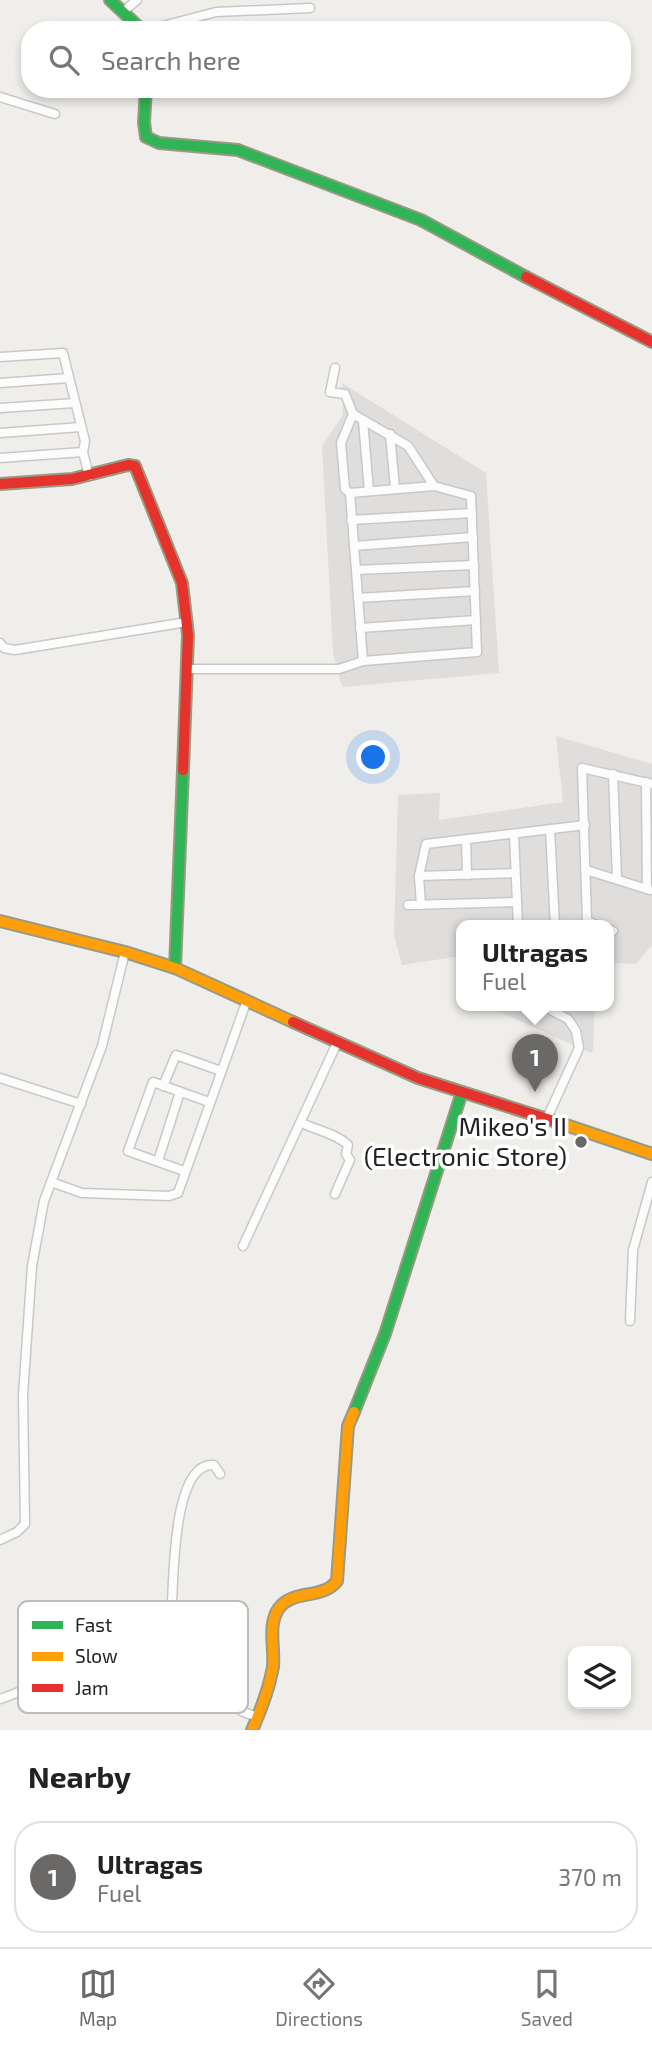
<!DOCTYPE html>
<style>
:root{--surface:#fff;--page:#f6f6f6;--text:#222;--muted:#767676;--line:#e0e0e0;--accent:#6a6968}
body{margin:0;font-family:"Exo 2",sans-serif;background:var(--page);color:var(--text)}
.controls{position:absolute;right:21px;bottom:21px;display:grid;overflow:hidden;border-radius:14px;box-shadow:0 4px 10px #0003}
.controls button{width:63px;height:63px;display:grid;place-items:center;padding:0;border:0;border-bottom:2px solid var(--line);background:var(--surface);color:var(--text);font:35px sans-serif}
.you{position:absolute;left:374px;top:758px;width:24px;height:24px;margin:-18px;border:5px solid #fff;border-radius:50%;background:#1a73e8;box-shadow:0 0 0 10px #1a73e833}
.badge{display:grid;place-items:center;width:46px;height:46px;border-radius:50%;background:var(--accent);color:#fff;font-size:23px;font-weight:700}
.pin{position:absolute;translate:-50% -58px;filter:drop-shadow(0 2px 4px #0008)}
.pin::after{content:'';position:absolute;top:37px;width:24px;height:21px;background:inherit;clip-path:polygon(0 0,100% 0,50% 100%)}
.popup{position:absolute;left:456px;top:920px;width:158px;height:91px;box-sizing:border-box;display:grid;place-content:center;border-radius:14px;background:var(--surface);filter:drop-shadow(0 2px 5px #0005);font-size:23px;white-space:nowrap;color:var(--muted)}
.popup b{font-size:26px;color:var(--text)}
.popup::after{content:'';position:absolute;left:50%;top:100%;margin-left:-14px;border:14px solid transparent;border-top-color:var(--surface)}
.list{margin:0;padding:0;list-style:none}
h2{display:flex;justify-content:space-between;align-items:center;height:91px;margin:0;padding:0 28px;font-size:30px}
h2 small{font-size:23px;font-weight:400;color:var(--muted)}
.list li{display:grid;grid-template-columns:46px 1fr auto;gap:21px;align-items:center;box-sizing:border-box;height:112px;margin:0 14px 14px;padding:0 14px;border:2px solid var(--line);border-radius:28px}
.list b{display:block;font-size:26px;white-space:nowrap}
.list p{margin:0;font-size:23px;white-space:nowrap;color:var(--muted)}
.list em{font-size:23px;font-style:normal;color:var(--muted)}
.icon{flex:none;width:38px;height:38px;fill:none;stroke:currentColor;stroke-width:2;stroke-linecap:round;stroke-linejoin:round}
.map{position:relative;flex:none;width:652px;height:1730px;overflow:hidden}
.search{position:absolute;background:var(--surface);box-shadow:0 4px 10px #0003;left:21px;right:21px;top:21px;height:77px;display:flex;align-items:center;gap:18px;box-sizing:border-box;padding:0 24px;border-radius:28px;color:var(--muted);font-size:26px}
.sheet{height:217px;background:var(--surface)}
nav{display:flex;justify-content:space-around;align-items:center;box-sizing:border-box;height:98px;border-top:2px solid var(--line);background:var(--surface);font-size:19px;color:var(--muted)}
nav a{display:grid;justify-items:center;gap:4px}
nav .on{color:var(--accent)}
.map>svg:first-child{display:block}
.residential{fill:#dfdedc}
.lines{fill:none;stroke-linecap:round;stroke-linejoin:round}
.street-casing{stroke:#c9c8c7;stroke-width:11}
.fast-casing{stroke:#999a82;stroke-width:14}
.slow-casing{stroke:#999a82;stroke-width:14}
.jam-casing{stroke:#999a82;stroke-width:14}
.street{stroke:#fdfcfc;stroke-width:8}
.fast{stroke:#30b455;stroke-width:10}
.slow{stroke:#ff9f0a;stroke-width:10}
.jam{stroke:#e5322d;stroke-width:10}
.poi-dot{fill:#6a6968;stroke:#fff;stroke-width:2.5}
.labels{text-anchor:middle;stroke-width:7;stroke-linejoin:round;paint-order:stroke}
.poi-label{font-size:26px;fill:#222;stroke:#fff;text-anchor:end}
.key{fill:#fff;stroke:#bdbdbd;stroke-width:2}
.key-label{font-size:19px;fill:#222}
</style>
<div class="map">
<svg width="652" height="1730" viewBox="0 0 652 1730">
<rect width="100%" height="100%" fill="#f0eeeb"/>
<g class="residential">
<path d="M342,383l144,90 13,200 -157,14 -9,-34 -11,-207 21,-31z"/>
<path d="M556,736l96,28v181l-16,19 -27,-1 -1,-37h-146l-1,30 -59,9 -8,-29 4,-141 42,-2 -1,27 124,-18z"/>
<path d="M486,1006h109l-2,43 -2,4z"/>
</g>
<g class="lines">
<g class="street-casing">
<g id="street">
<path d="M124,11l13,-11"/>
<path d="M147,30l69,-18 94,-4"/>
<path d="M0,97l55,17"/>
<path d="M0,357l63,-4 22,88 -2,11 -83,6"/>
<path d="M335,368l-5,24 15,2 8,20 55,32 26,40"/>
<path d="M0,383l69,-5"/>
<path d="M0,408l75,-5"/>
<path d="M353,414l-12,29 4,46 5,4 13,168"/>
<path d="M363,421l6,70"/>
<path d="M0,433l81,-6"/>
<path d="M390,434l5,54"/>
<path d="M83,452l6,24"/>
<path d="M351,520l121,-7"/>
<path d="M354,546l119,-9"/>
<path d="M356,570l118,-5"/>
<path d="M358,598l117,-7"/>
<path d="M360,628l116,-8"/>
<path d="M0,643l4,5 11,2 172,-28"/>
<path d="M186,669h153l24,-8 114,-9 -6,-156 -37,-10 -84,7"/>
<path d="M613,774l4,105"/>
<path d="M646,782l1,107"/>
<path d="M550,829l5,97"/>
<path d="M514,834l4,92"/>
<path d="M466,840l1,35"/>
<path d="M586,870l64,20"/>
<path d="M419,876l96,-3"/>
<path d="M408,905l109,-3"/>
<path d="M421,905l-2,-29 7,-32 159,-19"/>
<path d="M599,926l-12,-5 -5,-153 70,16"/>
<path d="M608,929l5,2"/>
<path d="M543,1006l25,13 8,12 3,17 -32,70"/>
<path d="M0,1078l81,26"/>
<path d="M163,1086l13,-31 45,16"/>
<path d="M302,1123c14,7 35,11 46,22l-2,9 4,6 -15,34"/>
<path d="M158,1161l22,-69"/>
<path d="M184,1171l-56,-20 25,-69 56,20"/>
<path d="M51,1182l31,11 87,3 9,-3 69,-193"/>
<path d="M243,1246l94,-203"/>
<path d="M630,1321l3,-71 19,-68"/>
<path d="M0,1540l17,-8 8,-8 -2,-129 9,-129 12,-65 58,-155 23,-94"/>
<path d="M162,1660c4,-20 8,-39 10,-59 2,-26 1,-140 42,-136l6,9"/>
<path d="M0,1699c42,-15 136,-56 178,-33 27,15 47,42 77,50"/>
</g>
</g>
<g class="fast-casing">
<g id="fast">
<path d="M110,0l32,30"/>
<path d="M146,89l-2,33 2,15 13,6 79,7 183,70 105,57"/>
<path d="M175,968l8,-198"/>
<path d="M354,1412l31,-78 77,-242"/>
</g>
</g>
<g class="slow-casing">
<g id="slow">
<path d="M0,921l125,31 50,16 118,54"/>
<path d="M563,1124l89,30"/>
<path d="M252,1730c9,-20 17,-42 21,-63 2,-19 -6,-42 6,-59 14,-19 43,-8 58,-27l11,-155 6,-14"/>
</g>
</g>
<g class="jam-casing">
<g id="jam">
<path d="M526,277l126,65"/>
<path d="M0,484l72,-5 56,-14 7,1 47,117 6,52 -5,135"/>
<path d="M293,1022l125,56 145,46"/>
</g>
</g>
<use href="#street" class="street"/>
<use href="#fast" class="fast"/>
<use href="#slow" class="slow"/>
<use href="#jam" class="jam"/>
</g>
<circle class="poi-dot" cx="581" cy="1142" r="7"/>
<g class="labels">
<g class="poi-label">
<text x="567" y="1136">Mikeo's II<tspan x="567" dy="30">(Electronic Store)</tspan></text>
</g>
</g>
<rect x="18" y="1601" width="230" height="112" rx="10" class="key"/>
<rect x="32" y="1621" width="31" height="8" fill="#30b455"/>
<rect x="32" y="1652" width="31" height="9" fill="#ff9f0a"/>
<rect x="32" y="1684" width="31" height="8" fill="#e5322d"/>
<g class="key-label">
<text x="75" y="1632">Fast</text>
<text x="75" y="1663">Slow</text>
<text x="75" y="1695">Jam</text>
</g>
</svg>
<div class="controls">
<button><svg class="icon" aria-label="layers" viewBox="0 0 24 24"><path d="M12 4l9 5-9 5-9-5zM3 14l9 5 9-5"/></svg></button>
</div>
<div class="you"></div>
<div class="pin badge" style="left:535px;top:1092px">1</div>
<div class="popup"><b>Ultragas</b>Fuel</div>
<div class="search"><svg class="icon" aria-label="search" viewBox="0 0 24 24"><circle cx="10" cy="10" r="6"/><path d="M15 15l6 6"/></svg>Search here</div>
</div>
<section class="sheet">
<h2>Nearby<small></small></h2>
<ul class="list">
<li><span class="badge">1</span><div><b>Ultragas</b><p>Fuel</p></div><em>370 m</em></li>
</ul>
</section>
<nav>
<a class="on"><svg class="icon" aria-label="map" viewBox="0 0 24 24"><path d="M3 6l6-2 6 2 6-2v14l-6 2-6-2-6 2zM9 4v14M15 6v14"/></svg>Map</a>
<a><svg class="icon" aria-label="directions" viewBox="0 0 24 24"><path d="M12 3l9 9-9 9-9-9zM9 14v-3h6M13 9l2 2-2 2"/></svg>Directions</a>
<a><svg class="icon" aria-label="saved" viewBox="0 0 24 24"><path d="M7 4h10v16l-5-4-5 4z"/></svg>Saved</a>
</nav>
